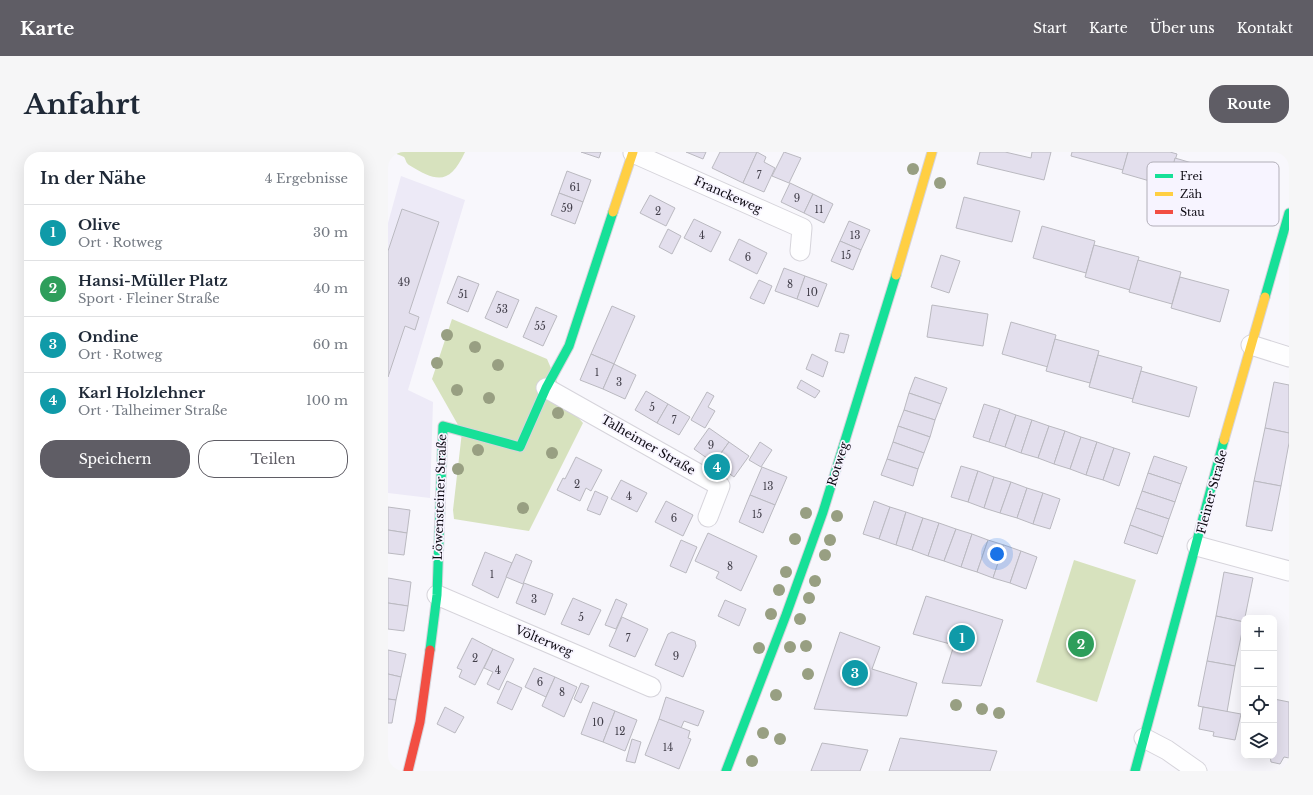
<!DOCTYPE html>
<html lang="de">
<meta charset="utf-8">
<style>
:root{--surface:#fff;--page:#f6f6f7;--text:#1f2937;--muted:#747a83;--line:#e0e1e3;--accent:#5f5d65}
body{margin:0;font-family:"Libre Baskerville",serif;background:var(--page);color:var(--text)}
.controls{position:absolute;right:12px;bottom:12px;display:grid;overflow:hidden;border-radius:8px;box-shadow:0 4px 16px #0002}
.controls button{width:36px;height:36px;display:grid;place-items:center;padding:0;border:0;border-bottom:1px solid var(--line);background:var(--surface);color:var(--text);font:20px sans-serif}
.you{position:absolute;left:609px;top:402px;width:14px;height:14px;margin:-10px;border:3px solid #fff;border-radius:50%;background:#1a73e8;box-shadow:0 0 0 6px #1a73e833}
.badge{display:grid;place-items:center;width:26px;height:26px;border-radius:50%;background:var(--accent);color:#fff;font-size:13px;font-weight:700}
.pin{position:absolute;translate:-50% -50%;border:2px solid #fff;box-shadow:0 1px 4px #0006}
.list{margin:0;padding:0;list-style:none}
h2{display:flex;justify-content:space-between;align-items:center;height:52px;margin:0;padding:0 16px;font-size:17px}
h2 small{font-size:13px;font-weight:400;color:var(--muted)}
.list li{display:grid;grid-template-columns:26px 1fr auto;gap:12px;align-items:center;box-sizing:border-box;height:56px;padding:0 16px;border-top:1px solid var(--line)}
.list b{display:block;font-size:15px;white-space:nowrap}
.list p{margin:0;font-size:13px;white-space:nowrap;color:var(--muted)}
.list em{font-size:13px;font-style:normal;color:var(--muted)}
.actions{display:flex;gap:8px;padding:12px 16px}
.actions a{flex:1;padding:9px 0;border:1px solid var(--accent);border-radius:16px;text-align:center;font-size:14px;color:var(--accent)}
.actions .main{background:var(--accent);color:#fff}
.icon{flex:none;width:22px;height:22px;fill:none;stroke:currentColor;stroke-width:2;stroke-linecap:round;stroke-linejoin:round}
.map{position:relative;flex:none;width:901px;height:619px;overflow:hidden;border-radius:16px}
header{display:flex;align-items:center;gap:24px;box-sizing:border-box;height:56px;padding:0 20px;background:var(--accent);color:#fff}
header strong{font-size:19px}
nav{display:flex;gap:22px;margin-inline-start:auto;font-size:14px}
.intro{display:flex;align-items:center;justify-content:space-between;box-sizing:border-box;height:96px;padding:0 24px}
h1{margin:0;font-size:28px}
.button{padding:10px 18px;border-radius:16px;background:var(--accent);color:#fff;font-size:14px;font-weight:700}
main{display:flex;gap:24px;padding:0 24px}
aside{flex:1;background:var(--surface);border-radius:16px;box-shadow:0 4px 16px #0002}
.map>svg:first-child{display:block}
.built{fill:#edeaf7}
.green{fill:#d7e2be}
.building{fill:#e3dfed;stroke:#bab9c0}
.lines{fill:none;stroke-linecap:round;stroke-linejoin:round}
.street-casing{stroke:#d6d4db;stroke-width:21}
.fast-casing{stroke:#d6d4db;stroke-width:11}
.slow-casing{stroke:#d6d4db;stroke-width:11}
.jam-casing{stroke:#d6d4db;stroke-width:11}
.street{stroke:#fefeff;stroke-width:19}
.fast{stroke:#16e098;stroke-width:9}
.slow{stroke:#ffcf43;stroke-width:9}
.jam{stroke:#f24e42;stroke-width:9}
.tree{fill:#989f82}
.labels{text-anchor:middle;stroke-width:3.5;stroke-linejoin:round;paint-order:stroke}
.number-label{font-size:10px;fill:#423f4a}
.street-label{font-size:12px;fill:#0d0a13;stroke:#f7f4ff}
.key{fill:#f7f4ff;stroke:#b1aeb8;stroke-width:1}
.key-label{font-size:11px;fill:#0d0a13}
</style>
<header>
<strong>Karte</strong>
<nav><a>Start</a><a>Karte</a><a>Über uns</a><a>Kontakt</a></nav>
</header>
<div class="intro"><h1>Anfahrt</h1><a class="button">Route</a></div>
<main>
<aside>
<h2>In der Nähe<small>4 Ergebnisse</small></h2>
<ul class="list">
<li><span class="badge" style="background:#0f9aa8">1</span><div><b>Olive</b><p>Ort · Rotweg</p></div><em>30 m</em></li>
<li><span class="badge" style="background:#2e9e5b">2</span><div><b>Hansi-Müller Platz</b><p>Sport · Fleiner Straße</p></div><em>40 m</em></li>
<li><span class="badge" style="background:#0f9aa8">3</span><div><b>Ondine</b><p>Ort · Rotweg</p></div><em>60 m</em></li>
<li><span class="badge" style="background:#0f9aa8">4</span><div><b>Karl Holzlehner</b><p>Ort · Talheimer Straße</p></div><em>100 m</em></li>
</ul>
<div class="actions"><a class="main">Speichern</a><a>Teilen</a></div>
</aside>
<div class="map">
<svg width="901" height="619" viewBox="0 0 901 619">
<rect width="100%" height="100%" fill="#f8f7fc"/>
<path class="built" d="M13,24l64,24 -57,190 25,12 -3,96 -42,-5v-270z"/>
<g class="green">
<path d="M4,0h73c-15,32 -27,31 -56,13 -3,-2 -3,-5 -5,-8 -3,-2 -9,-3 -12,-5z"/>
<path d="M64,167l95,40 20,46 16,18 -54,108 -75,-12 -1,-9 9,-78 -30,-53z"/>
<path d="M686,408l62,20 -39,122 -61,-20z"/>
</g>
<g class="building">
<path d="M193,0h20l-2,6z"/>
<path d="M298,0h20l-3,7z"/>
<path d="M332,0h37l-14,31 -31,-15z"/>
<path d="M369,0l9,5 -2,5 11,6 -11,24 -21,-9z"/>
<path d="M396,0l17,6 -12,25 -17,-7z"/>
<path d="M592,0h25l26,6 1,-6h19l-7,28 -67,-16z"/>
<path d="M684,0h56l-5,18 -52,-14z"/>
<path d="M740,0h42l7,2 -10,32 -45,-13z"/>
<path d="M787,6l44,13 -9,30 -43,-13z"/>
<path d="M179,19l24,9 -8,22 -24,-9z"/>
<path d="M402,31l23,11 -9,19 -23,-11z"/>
<path d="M171,41l24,9 -8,22 -24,-9z"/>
<path d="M425,42l20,10 -9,19 -20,-10z"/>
<path d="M262,43l25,13 -9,18 -26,-13z"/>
<path d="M576,45l56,14 -8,31 -56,-14z"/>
<path d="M14,57l37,13 -30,91 10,4 -4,13 -10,-4 -17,51v-126z"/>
<path d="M306,67l27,13 -10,20 -27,-14z"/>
<path d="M461,69l21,9 -9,20 -21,-9z"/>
<path d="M654,74l53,15 -9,32 -53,-15z"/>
<path d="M280,77l13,7 -9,18 -13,-7z"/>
<path d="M351,87l28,14 -10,21 -28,-14z"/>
<path d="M452,89l21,9 -8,20 -22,-9z"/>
<path d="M706,93l45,12 -9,33 -45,-13z"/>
<path d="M553,103l19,6 -11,32 -18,-6z"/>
<path d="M750,108l43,12 -9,32 -43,-12z"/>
<path d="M396,116l21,8 -8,23 -22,-8z"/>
<path d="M70,124l21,8 -11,28 -21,-9z"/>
<path d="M417,124l22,8 -9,23 -21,-8z"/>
<path d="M792,125l49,13 -9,32 -49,-14z"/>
<path d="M371,128l13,6 -8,18 -14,-6z"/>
<path d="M109,139l22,9 -12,28 -22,-10z"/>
<path d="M544,153l56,9 -5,32 -56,-9z"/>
<path d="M224,154l23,10 -21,48 -23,-10z"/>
<path d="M148,155l21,9 -14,30 -20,-9z"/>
<path d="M623,170l45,13 -8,32 -46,-13z"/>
<path d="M452,181l9,2 -5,18 -9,-2z"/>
<path d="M667,187l44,12 -9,32 -44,-12z"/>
<path d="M203,202l23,10 -11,25 -23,-9z"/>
<path d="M424,202l16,8 -5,15 -17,-8z"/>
<path d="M710,203l44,12 -9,32 -44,-12z"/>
<path d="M226,212l22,11 -11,24 -22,-10z"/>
<path d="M753,219l56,16 -8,30 -57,-15z"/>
<path d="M527,225l32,11 -6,16 -32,-11z"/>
<path d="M413,228l19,11 -5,7 -18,-10z"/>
<path d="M886,230l15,3v48l-24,-5z"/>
<path d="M258,239l22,13 -11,19 -22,-13z"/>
<path d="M319,240l7,4 -6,11 7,4 -10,17 -14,-8z"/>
<path d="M521,241l32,11 -6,16 -31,-10z"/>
<path d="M280,252l22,13 -11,18 -22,-12z"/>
<path d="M596,252l16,5 -11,33 -16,-5z"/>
<path d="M612,257l16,6 -11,32 -16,-5z"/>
<path d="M516,258l31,10 -5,17 -32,-11z"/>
<path d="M628,263l16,5 -11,33 -16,-6z"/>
<path d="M644,268l17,6 -11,32 -17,-5z"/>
<path d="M510,274l32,11 -6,16 -31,-11z"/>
<path d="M661,274l16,5 -11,33 -16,-6z"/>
<path d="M321,276l20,14 -15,21 -20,-14z"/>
<path d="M877,276l24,5v10l-8,43 -27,-5z"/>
<path d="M677,279l16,6 -11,32 -16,-5z"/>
<path d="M693,285l16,5 -11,33 -16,-6z"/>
<path d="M341,290l20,14 -15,21 -20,-14z"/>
<path d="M372,290l12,8 -11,17 -12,-7z"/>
<path d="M505,290l31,11 -6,16 -31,-10z"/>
<path d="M709,290l17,6 -11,32 -17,-5z"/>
<path d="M726,296l16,5 -11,33 -16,-6z"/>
<path d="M766,304l33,11 -6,17 -33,-11z"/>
<path d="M188,305l26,13 -11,21 -5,-3 -6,13 -23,-11 6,-12 2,1z"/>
<path d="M499,307l31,10 -5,17 -32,-11z"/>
<path d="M573,314l17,5 -10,31 -17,-5z"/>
<path d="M374,315l25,10 -12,28 -25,-10z"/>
<path d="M590,319l16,6 -10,31 -16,-6z"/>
<path d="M760,321l33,11 -6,18 -33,-11z"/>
<path d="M606,325l17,5 -11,31 -16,-5z"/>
<path d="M233,328l26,13 -10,19 -26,-13z"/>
<path d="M866,329l27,5 -9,45 -26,-5z"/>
<path d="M623,330l16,6 -10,30 -17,-5z"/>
<path d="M639,336l16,5 -10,31 -16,-6z"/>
<path d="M207,339l13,6 -8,18 -13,-5z"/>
<path d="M754,339l33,11 -6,17 -33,-11z"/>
<path d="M655,341l17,6 -10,30 -17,-5z"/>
<path d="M362,343l25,10 -12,28 -24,-11z"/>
<path d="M278,349l27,14 -10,21 -28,-14z"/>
<path d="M486,349l16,6 -11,32 -16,-5z"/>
<path d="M0,355l22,3 -3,23 -19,-3z"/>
<path d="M502,355l16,5 -10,33 -17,-6z"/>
<path d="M748,356l33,11 -6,18 -33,-12z"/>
<path d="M518,360l17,6 -11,32 -16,-5z"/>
<path d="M535,366l16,5 -11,33 -16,-6z"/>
<path d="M551,371l17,6 -12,32 -16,-5z"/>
<path d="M742,373l33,12 -6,17 -33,-11z"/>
<path d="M568,377l16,5 -11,33 -17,-6z"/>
<path d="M0,378l19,3 -3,22 -16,-2z"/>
<path d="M320,381l49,23 -16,35 -25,-13 3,-6 -24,-11z"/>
<path d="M584,382l16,6 -11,32 -16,-5z"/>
<path d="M293,388l16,7 -11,26 -16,-7z"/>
<path d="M600,388l16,5 -11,33 -16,-6z"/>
<path d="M616,393l17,6 -11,32 -17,-5z"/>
<path d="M633,399l16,6 -11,32 -16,-6z"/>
<path d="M97,400l27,11 -14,35 -26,-13z"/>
<path d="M128,402l16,7 -9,23 -17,-7z"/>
<path d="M836,420l29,6 -9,44 -28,-6z"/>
<path d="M0,426l23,4 -3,24 -20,-3z"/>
<path d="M136,431l29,11 -8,21 -29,-12z"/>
<path d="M538,444l77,24 -22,66 -39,-3 12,-38 -41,-11z"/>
<path d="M185,446l28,12 -12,25 -28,-11z"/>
<path d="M228,447l11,5 -11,25 -11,-4z"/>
<path d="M337,448l21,9 -7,17 -21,-10z"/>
<path d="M0,451l20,3 -4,25 -16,-2z"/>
<path d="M828,464l28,6 -9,44 -28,-5z"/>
<path d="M234,465l26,12 -13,28 -26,-11z"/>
<path d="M284,480l23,9 1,5 -13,31 -28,-12 13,-31z"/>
<path d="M452,480l40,15 -8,22 45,14 -10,33 -93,-7z"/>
<path d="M84,486l21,11 -18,36 -16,-8 3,-7 -5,-2z"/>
<path d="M105,497l21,10 -15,31 -12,-6 6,-12 -9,-4z"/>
<path d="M0,498l18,4 -5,23 -13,-3z"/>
<path d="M819,509l28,5 -8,46 -29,-6z"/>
<path d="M146,516l21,9 -9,20 -21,-10z"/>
<path d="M0,522l13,3 -5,23 -8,-1z"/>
<path d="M167,525l22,10 -13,30 -22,-11z"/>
<path d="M119,529l15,7 -10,22 -15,-7z"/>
<path d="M193,531l8,3 -8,17 -7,-4z"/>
<path d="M278,545l38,14 -6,15 -14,-5 -3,7 -22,-9z"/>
<path d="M0,547l8,1 -4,23h-4z"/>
<path d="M886,547l15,3v56l-5,-1 -4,7 -9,-2 -1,-6h4z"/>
<path d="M205,550l22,9 -12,31 -22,-8z"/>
<path d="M57,555l19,10 -9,16 -18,-9z"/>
<path d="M815,555l38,7 -6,26 -22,-4 1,-4 -15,-3z"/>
<path d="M227,559l22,9 -12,31 -22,-9z"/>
<path d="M271,567l31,12 -2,7 3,1 -12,30 -34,-14z"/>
<path d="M512,586l97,13 -7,20h-101z"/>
<path d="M244,587l9,3 -6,21 -9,-2z"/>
<path d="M434,591l46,7 -8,21h-49z"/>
</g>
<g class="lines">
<g class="street-casing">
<g id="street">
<path d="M245,1l169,75 -2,23"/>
<path d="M863,193l38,12"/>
<path d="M158,236l174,98 -12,31"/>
<path d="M809,394l92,25"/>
<path d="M49,443l214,92"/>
<path d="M756,586l23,12 30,21"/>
</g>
</g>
<g class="fast-casing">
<g id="fast">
<path d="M877,145l24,-84"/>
<path d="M42,498l7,-55 6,-169 77,21 26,-59 23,-42 44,-134"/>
<path d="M338,619l60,-156 37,-103 73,-237"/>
<path d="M747,619l89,-331"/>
</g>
</g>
<g class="slow-casing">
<g id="slow">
<path d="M225,60l20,-60"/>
<path d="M508,123l36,-123"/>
<path d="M836,288l41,-143"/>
</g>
</g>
<g class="jam-casing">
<path id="jam" d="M20,619l12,-49 10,-72"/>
</g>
<use href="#street" class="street"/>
<use href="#fast" class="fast"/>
<use href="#slow" class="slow"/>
<use href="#jam" class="jam"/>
</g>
<g class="tree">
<circle cx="525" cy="17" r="6"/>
<circle cx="552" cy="31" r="6"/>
<circle cx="59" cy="183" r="6"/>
<circle cx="87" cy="195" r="6"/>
<circle cx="49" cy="211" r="6"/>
<circle cx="110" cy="213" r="6"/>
<circle cx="69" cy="238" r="6"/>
<circle cx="101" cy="246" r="6"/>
<circle cx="170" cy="261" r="6"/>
<circle cx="90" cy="298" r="6"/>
<circle cx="164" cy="301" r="6"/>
<circle cx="70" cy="317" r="6"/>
<circle cx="135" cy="356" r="6"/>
<circle cx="418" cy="361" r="6"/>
<circle cx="449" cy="364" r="6"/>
<circle cx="407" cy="387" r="6"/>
<circle cx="442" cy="388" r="6"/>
<circle cx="437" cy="403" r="6"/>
<circle cx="398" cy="420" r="6"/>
<circle cx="427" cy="429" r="6"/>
<circle cx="391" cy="438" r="6"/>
<circle cx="421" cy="446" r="6"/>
<circle cx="383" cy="462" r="6"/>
<circle cx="412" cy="467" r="6"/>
<circle cx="418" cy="494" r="6"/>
<circle cx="402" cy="495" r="6"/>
<circle cx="371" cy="496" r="6"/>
<circle cx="420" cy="522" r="6"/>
<circle cx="388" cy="543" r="6"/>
<circle cx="568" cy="553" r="6"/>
<circle cx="594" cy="557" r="6"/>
<circle cx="611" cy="561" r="6"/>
<circle cx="375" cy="581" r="6"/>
<circle cx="392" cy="587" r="6"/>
<circle cx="364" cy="609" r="6"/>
</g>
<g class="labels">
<g class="number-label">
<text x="371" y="27">7</text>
<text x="187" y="39">61</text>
<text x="409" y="50">9</text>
<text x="179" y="60">59</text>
<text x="431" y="61">11</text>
<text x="270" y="63">2</text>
<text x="314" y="87">4</text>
<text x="467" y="87">13</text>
<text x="458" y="107">15</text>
<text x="360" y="109">6</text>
<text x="16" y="134">49</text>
<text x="402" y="136">8</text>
<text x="424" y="144">10</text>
<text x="75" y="146">51</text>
<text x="114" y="161">53</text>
<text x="152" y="178">55</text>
<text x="209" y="224">1</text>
<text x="231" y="234">3</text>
<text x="264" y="259">5</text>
<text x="286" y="272">7</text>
<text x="323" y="297">9</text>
<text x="189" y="336">2</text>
<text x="380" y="338">13</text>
<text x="241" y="348">4</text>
<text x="369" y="366">15</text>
<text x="286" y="370">6</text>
<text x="342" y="418">8</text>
<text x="104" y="426">1</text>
<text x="146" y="451">3</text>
<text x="193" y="469">5</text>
<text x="240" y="490">7</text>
<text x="288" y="508">9</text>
<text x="87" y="510">2</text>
<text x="110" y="522">4</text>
<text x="152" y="534">6</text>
<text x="174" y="544">8</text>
<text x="210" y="574">10</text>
<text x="232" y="583">12</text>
<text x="280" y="599">14</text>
</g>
<g class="street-label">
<text transform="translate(340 43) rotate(24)" y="4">Franckeweg</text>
<text transform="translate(260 293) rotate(30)" y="4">Talheimer Straße</text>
<text transform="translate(450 312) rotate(-73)" y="4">Rotweg</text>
<text transform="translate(824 340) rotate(-75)" y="4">Fleiner Straße</text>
<text transform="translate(52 345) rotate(-88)" y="4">Löwensteiner Straße</text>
<text transform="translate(156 489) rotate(23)" y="4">Völterweg</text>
</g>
</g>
<rect x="759" y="10" width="132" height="64" rx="6" class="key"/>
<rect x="767" y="22" width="18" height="4" fill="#16e098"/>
<rect x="767" y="40" width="18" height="4" fill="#ffcf43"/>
<rect x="767" y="58" width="18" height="4" fill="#f24e42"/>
<g class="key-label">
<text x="792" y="28">Frei</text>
<text x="792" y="46">Zäh</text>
<text x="792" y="64">Stau</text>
</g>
</svg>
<div class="controls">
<button>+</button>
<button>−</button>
<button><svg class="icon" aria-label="locate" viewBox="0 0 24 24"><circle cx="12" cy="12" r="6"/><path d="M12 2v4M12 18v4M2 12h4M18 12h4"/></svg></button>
<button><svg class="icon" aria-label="layers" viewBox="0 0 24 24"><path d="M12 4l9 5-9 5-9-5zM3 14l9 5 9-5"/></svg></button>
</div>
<div class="you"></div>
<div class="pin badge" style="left:574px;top:486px;background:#0f9aa8">1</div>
<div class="pin badge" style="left:693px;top:492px;background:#2e9e5b">2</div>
<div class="pin badge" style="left:467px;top:521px;background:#0f9aa8">3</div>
<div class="pin badge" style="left:329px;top:315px;background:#0f9aa8">4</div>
</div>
</main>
